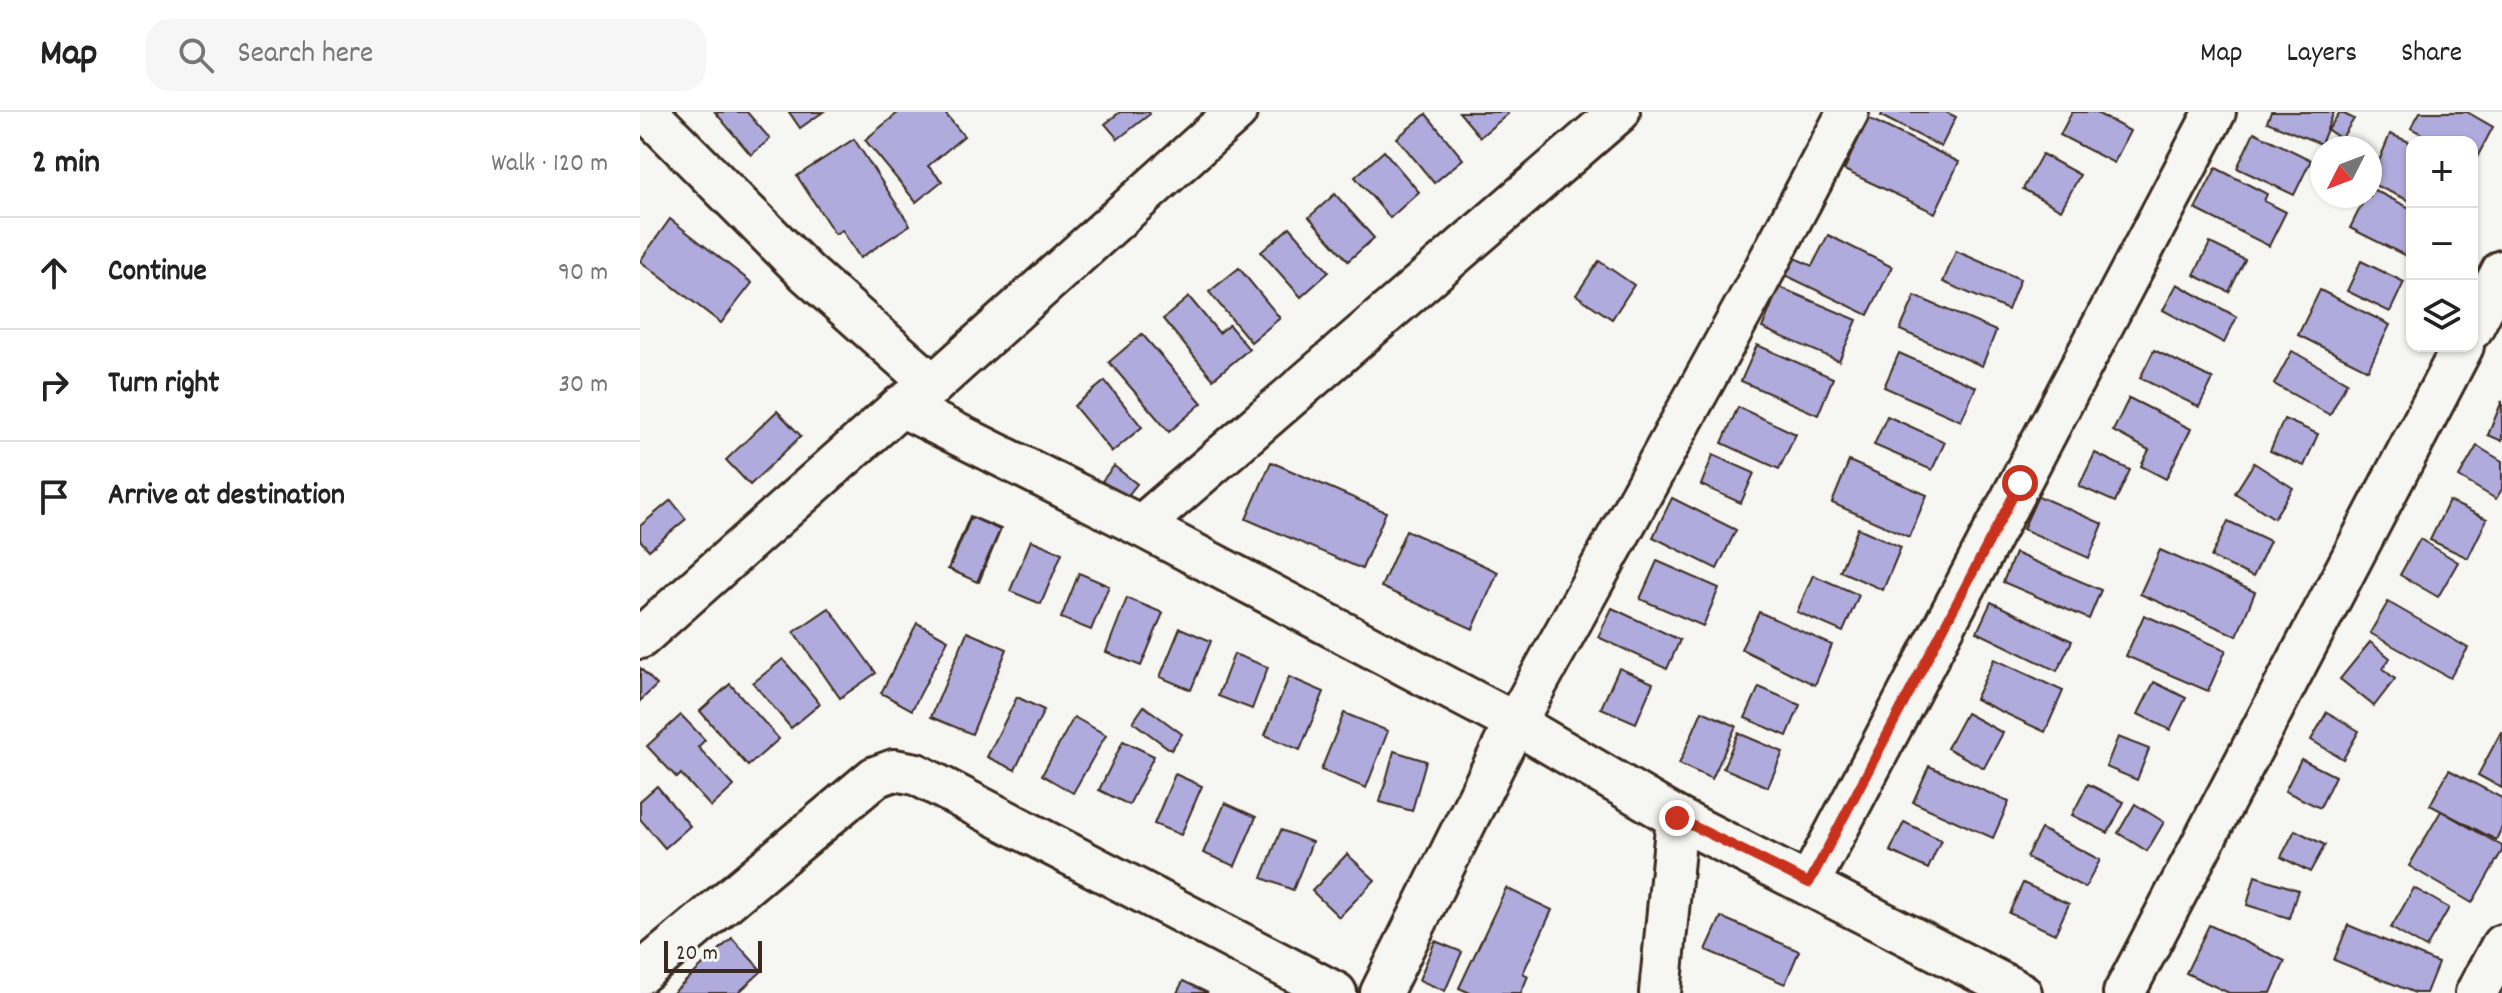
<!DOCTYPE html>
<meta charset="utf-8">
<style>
:root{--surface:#fff;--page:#f6f6f6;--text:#222;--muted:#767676;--line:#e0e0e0}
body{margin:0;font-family:Dekko,sans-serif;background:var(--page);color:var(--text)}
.controls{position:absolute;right:24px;top:24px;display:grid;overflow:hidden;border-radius:16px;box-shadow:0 2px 6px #0004}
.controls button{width:72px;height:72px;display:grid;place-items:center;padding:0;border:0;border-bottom:2px solid var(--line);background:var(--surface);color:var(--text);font:40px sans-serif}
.compass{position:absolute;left:1670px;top:24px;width:72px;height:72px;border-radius:50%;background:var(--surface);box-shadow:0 2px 6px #0004;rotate:228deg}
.scale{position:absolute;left:24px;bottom:20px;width:98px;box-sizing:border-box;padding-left:8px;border:4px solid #3b2a1e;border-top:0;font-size:22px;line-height:28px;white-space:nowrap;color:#3b2a1e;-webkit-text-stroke:6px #f6f6f2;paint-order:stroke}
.stop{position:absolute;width:24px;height:24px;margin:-18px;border:6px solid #c8321e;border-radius:50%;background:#fff}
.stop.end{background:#c8321e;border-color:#fff;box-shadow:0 2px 8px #0008}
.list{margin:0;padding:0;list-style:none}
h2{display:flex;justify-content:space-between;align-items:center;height:104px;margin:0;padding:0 32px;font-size:34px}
h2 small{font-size:26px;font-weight:400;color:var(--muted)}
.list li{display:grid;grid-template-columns:52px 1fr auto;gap:24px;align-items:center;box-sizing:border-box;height:112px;padding:0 32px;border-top:2px solid var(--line)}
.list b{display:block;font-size:30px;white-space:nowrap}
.list em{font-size:26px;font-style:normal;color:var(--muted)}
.icon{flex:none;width:44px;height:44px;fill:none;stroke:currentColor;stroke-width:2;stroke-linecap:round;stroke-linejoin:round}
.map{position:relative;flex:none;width:1862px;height:881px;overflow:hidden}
header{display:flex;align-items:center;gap:48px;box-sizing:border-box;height:112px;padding:0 40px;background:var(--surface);border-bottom:2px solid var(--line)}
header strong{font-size:38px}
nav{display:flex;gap:44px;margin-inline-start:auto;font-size:28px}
.search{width:560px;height:72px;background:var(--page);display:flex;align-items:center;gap:20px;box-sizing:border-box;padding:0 28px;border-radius:24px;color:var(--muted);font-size:30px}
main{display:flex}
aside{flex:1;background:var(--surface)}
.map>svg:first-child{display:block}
.building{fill:#afabdc;stroke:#3b2a1e;stroke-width:2}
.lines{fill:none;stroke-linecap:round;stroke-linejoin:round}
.minor-casing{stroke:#3b2a1e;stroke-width:46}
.minor{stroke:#f6f6f2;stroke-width:40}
.route{stroke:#c8321e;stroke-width:10}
</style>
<header>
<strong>Map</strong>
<div class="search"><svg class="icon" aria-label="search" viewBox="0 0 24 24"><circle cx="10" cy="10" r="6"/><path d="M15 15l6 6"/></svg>Search here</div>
<nav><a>Map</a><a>Layers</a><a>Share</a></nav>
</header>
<main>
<aside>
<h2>2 min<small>Walk · 120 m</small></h2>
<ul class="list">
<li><svg class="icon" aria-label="ahead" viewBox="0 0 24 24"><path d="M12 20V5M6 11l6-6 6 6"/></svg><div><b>Continue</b></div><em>90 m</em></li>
<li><svg class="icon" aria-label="right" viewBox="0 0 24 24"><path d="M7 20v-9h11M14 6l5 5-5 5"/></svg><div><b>Turn right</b></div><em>30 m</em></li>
<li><svg class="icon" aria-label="arrive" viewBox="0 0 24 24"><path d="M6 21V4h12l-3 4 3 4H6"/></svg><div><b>Arrive at destination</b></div></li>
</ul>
</aside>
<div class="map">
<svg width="1862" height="881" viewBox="0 0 1862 881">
<rect width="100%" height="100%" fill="#f6f6f2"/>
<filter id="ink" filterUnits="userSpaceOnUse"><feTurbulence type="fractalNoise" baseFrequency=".0125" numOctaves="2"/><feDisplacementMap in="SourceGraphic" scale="16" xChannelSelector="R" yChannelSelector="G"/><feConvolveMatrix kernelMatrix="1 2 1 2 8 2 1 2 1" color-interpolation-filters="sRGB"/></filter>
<g filter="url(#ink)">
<g class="building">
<path d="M75,0h32l23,27 -19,16z"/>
<path d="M149,0h34l-23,16z"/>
<path d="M259,0h45l20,24 -36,30 14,15 -26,21 -51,-62z"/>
<path d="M480,0h29l1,2 -32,25 -13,-15z"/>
<path d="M819,0h47l2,2 -28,23z"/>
<path d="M1243,0h63l10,5 -15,30 -60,-31z"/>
<path d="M1432,0h23l35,19 -16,32 -54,-28z"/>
<path d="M1631,0h63l-13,32 -54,-22z"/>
<path d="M1700,0l14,7 -13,20 -13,-9z"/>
<path d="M1780,0h47l26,15 -19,36 -2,-21h-36l-25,-14z"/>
<path d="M786,2l37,45 -29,24 -37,-45z"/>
<path d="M1228,6l91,44 -24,51 -91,-43z"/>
<path d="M1614,20l57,28 -17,35 -57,-27z"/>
<path d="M1750,22l22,9v59l-42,-19z"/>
<path d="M214,27l56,86 -50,33 -18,-28 -7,4 -38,-58z"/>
<path d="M744,39l35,41 -29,26 -35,-41z"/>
<path d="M1402,42l38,21 -19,35 -38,-21z"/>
<path d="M1576,56l51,26 -3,7 22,11 -17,34 -74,-37z"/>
<path d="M1730,76l42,21v50l-62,-31 16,-32h4z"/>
<path d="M695,82l39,44 -26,23 -39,-44z"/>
<path d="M30,107l82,64 -31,40 -81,-62z"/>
<path d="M650,115l39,45 -28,25 -40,-45z"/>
<path d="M1188,123l64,32 -24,48 -83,-40 8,-18 19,9z"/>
<path d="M1570,131l35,17 -16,32 -35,-17z"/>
<path d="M1316,139l64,28 -12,31 -65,-28z"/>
<path d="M959,149l35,24 -22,34 -36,-24z"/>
<path d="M1721,149l43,21 -14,30 -43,-21z"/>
<path d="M599,156l41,50 -29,24 -42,-50z"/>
<path d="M1537,172l60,33 -13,26 -61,-33z"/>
<path d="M1139,175l78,33 -18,41 -77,-33z"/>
<path d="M1680,178l70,35 -22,45 -70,-35z"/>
<path d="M1275,184l81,35 -14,35 -82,-36z"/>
<path d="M549,185l30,36 10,-8 20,24 -36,30 -50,-60z"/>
<path d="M502,222l60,69 -33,29 -60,-70z"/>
<path d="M1117,233l76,33 -15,37 -77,-34z"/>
<path d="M1514,238l59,29 -14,28 -59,-29z"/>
<path d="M1652,239l55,31 -17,33 -56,-31z"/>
<path d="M1259,241l77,34 -15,34 -77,-34z"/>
<path d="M465,269l37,46 -30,25 -38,-46z"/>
<path d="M1489,286l62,31 -25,50 -25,-13 8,-16 -36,-19z"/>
<path d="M1862,289v40l-14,-6z"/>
<path d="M1098,295l58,27 -17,35 -57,-26z"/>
<path d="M137,299l24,25 -51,49 -24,-25z"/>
<path d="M1247,304l58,26 -13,28 -58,-25z"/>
<path d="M1644,307l34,15 -14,32 -34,-15z"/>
<path d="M1837,334l25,15v28l-6,10 -37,-22z"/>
<path d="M1455,341l35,17 -15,32 -36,-16z"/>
<path d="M1073,343l41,18 -13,30 -40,-18z"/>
<path d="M1209,349l78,34 -18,42 -77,-34z"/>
<path d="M631,350l115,50 -24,57 -116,-50z"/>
<path d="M1614,351l39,25 -19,30 -39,-25z"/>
<path d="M474,354l23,18 -12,15 -23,-18z"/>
<path d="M1398,384l65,28 -14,34 -66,-29z"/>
<path d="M1032,386l64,32 -19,39 -64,-32z"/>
<path d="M31,388l15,19 -37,31 -9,-10v-14z"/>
<path d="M1809,389l38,18 -19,39 -38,-18z"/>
<path d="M330,404l31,13 -22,53 -31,-13z"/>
<path d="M331,405l29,13 -23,52 -28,-13z"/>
<path d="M1588,409l42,20 -17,36 -42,-20z"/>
<path d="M1218,416l43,19 -18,43 -43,-19z"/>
<path d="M766,418l92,42 -25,57 -92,-42z"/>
<path d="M1780,427l38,23 -20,35 -38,-22z"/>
<path d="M391,428l31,13 -21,51 -31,-13z"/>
<path d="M1520,438l95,42 -18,44 -97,-42z"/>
<path d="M1375,441l86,37 -12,29 -86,-37z"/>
<path d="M1017,449l62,27 -16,38 -63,-27z"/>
<path d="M439,461l30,13 -18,44 -30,-12z"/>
<path d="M1173,463l46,20 -16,37 -46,-20z"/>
<path d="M487,486l36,15 -22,53 -35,-14z"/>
<path d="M1351,490l81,39 -15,30 -80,-39z"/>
<path d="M1748,490l80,46 -18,30 -80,-45z"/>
<path d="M189,496l47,65 -36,25 -46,-66z"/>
<path d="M972,496l68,32 -13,29 -69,-32z"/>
<path d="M1119,500l73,33 -17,40 -74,-36z"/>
<path d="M1504,503l82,35 -18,41 -82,-35z"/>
<path d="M277,511l31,17 -36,70 -31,-17z"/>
<path d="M540,516l31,13 -20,49 -31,-13z"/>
<path d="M327,520l40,17 -35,85 -41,-17z"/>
<path d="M1730,530l20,16 -7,11 12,10 -21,27 -34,-27z"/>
<path d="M594,542l34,13 -16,42 -34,-13z"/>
<path d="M143,547l37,45 -29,24 -38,-45z"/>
<path d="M1354,547l69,32 -18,41 -70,-33z"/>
<path d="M0,556l17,17 -17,16z"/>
<path d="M979,556l34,15 -17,40 -35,-15z"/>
<path d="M649,565l35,15 -24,58 -35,-15z"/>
<path d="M1514,570l32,16 -16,32 -32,-16z"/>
<path d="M90,572l49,55 -31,27 -48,-55z"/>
<path d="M1119,575l41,18 -13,31 -42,-18z"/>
<path d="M377,585l27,13 -29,60 -28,-13z"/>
<path d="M504,594l38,28 -11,16 -38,-28z"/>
<path d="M1062,599l34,15 -24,53 -33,-15z"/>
<path d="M1687,600l32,19 -16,28 -32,-19z"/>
<path d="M704,601l44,18 -22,57 -45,-18z"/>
<path d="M1326,601l37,20 -19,35 -37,-20z"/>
<path d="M41,603l24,25 -7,7 36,39 -23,21 -30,-33 -4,4 -30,-32z"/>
<path d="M434,605l32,18 -33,58 -31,-18z"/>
<path d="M1861,620h1v56l-24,-13z"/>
<path d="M1098,621l45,19 -15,35 -45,-19z"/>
<path d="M1478,625l31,12 -12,31 -31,-13z"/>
<path d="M483,629l31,15 -25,49 -30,-15z"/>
<path d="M754,639l32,10 -14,50 -32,-9z"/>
<path d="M1661,647l34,17 -15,32 -35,-17z"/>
<path d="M1289,654l80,36 -16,36 -80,-36z"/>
<path d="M1809,658l53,28v29l-6,13 -66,-35z"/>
<path d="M535,662l27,12 -21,49 -27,-11z"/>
<path d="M1448,672l36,18 -16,31 -36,-18z"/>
<path d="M17,674l33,40 -25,22 -25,-29v-18z"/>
<path d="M585,691l31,14 -21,49 -32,-13z"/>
<path d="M1495,692l29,18 -17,29 -29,-18z"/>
<path d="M1801,699l61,35v5l-30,52 -63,-37z"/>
<path d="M1264,710l37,18 -13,29 -38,-18z"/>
<path d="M1401,717l59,31 -15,28 -59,-31z"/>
<path d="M641,718l31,12 -19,48 -31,-12z"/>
<path d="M1655,718l30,15 -15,27 -29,-15z"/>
<path d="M707,742l28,26 -36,37 -27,-26z"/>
<path d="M1615,764l43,14 -9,28 -42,-13z"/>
<path d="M1383,771l46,21 -14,30 -46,-21z"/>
<path d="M866,776l46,22 -29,63 5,3 -7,17h-51l-11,-5z"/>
<path d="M1774,776l35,20 -23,40 -35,-20z"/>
<path d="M1081,805l78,34 -14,33 -79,-34z"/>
<path d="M1569,813l76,36 -14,32h-42l-43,-20z"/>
<path d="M1708,813l90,38 -12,30h-11l-81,-33z"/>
<path d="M92,826l30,33 -24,22h-65z"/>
<path d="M795,829l27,11 -17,39 -26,-11z"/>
<path d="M543,869l25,12h-31z"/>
</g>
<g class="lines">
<g class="minor-casing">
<g id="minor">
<path d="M7,0l160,161 126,112"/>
<path d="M1832,217l30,-58"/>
<path d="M261,294l240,120 374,197 162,95 344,175"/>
<path d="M501,414l478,-414"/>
<path d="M0,526l261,-232 32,-21 303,-273"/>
<path d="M1169,771l406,-771"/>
<path d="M0,862l235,-197 19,-7 22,4 420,219"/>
<path d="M741,881l134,-270 234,-424 99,-187"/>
<path d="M1020,881l17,-175"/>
<path d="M1484,881l339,-647"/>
<path d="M1836,881l26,-48"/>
</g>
</g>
<use href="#minor" class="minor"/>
</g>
</g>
<g class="lines" filter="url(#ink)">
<path class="route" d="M1037,706l132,65 211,-400"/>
</g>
</svg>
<div class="controls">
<button>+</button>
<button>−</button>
<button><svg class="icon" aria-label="layers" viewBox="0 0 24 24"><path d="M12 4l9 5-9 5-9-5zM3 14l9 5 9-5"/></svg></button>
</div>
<svg class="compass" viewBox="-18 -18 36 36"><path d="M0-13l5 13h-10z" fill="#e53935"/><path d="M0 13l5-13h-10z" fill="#767676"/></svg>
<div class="scale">20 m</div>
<div class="stop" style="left:1380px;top:371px"></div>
<div class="stop end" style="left:1037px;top:706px"></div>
</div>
</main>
